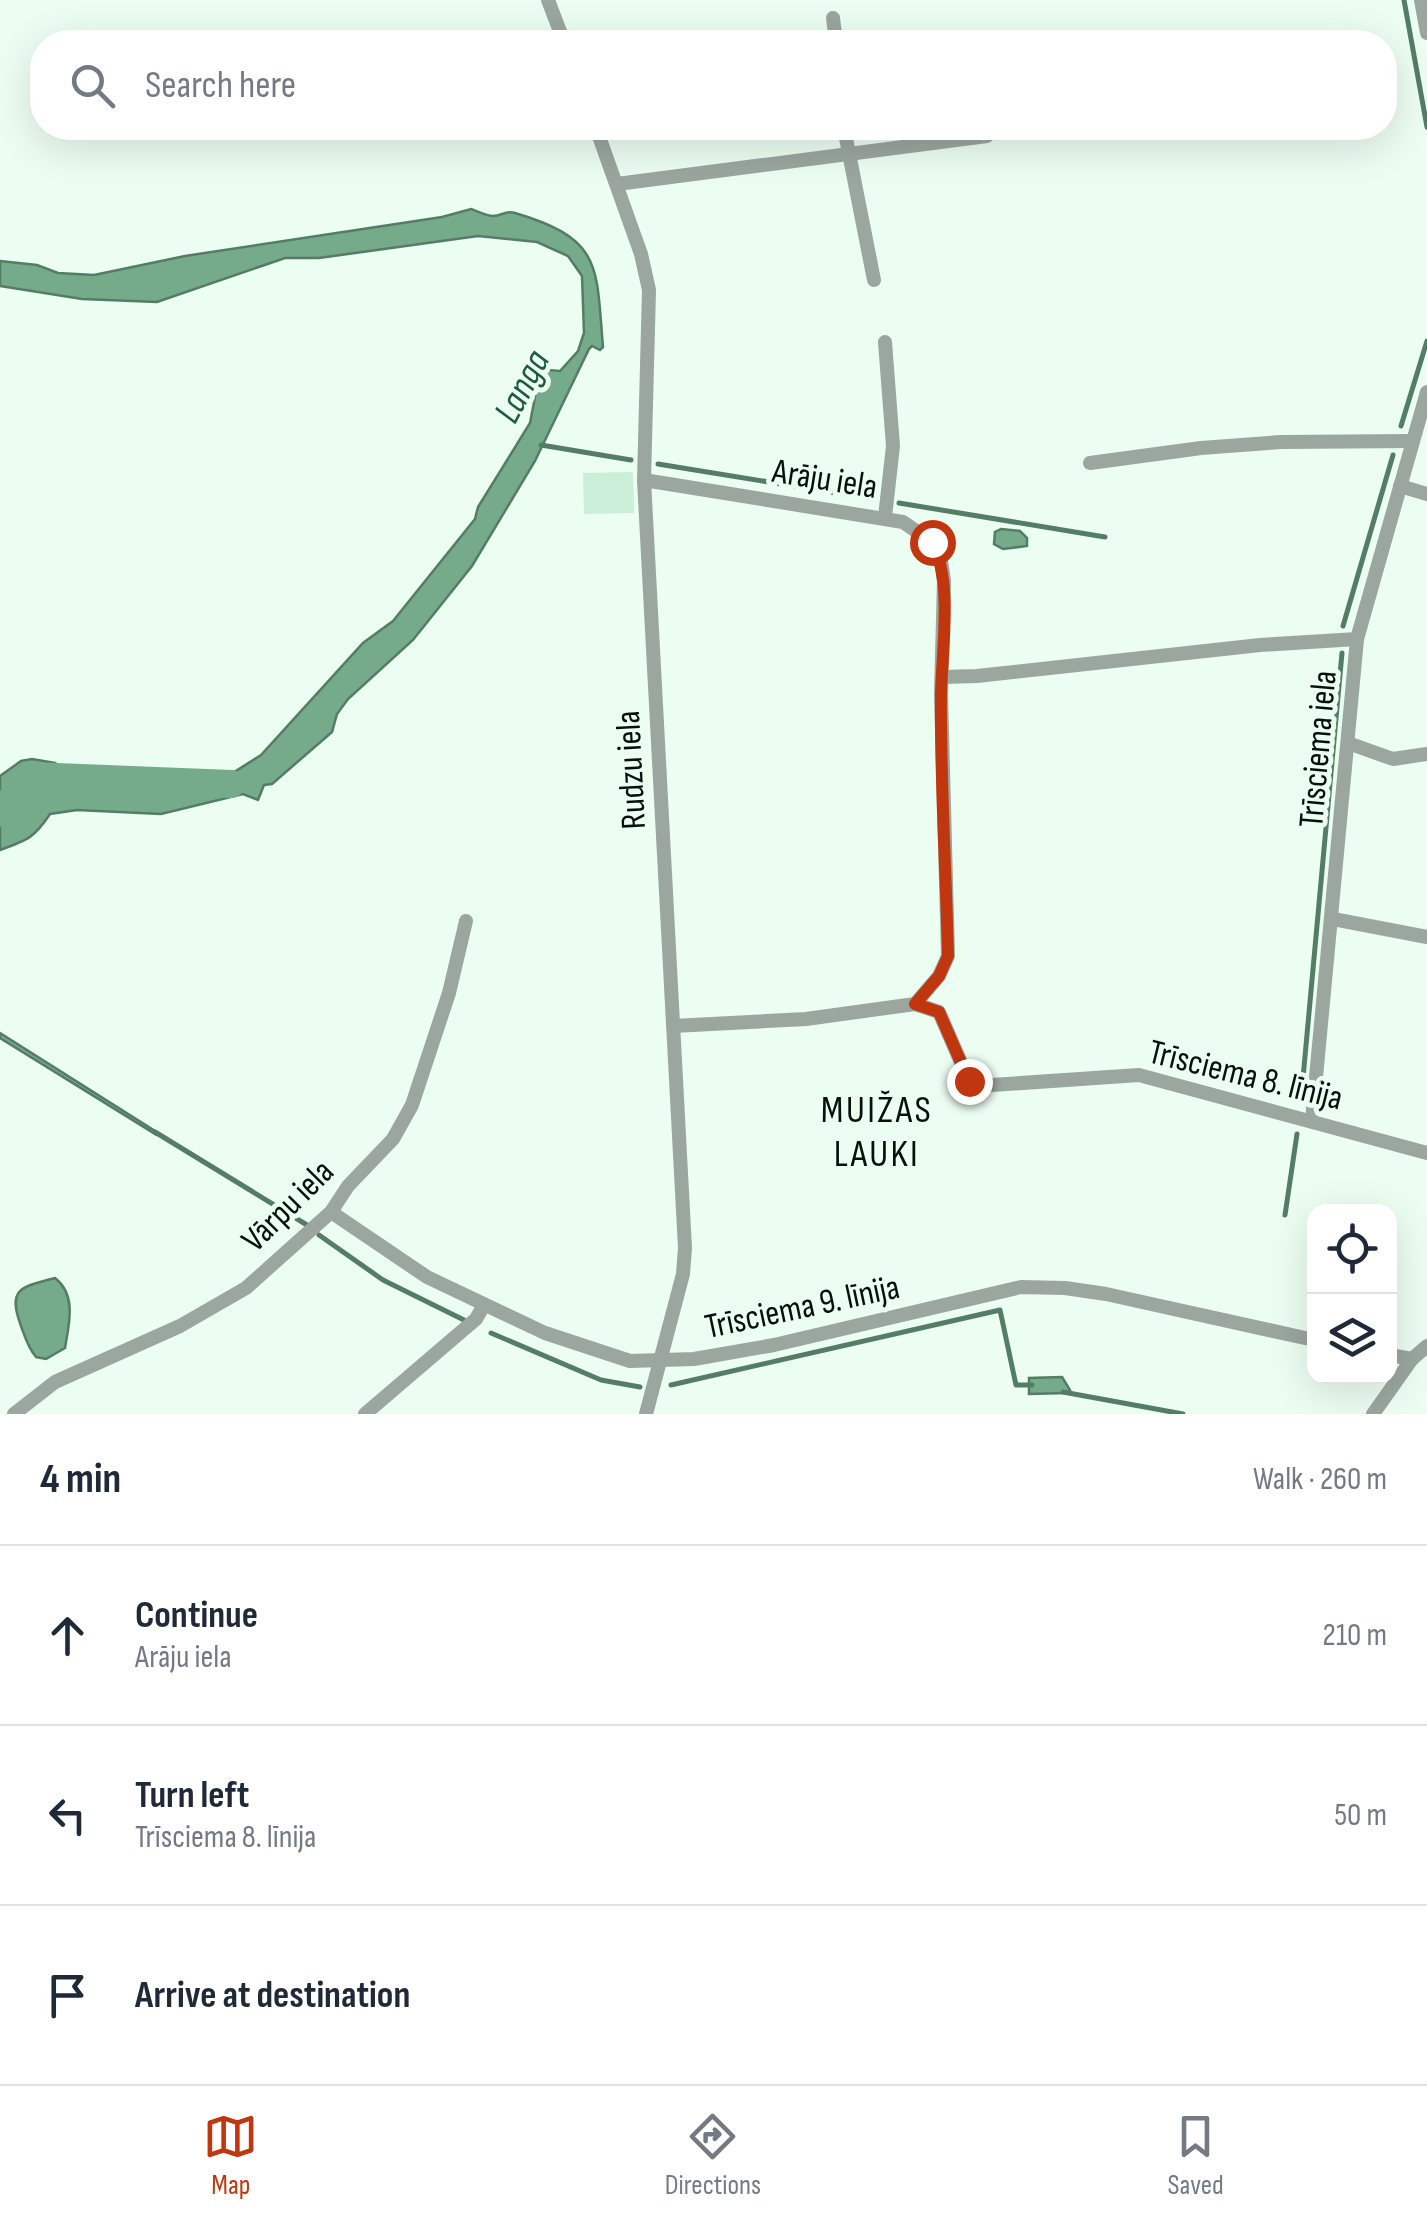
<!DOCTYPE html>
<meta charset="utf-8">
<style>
:root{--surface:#fff;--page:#f2f2f3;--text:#1f2937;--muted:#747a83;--line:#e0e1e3;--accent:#c0370f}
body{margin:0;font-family:"Sofia Sans Condensed",sans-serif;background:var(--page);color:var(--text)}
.controls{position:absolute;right:30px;bottom:30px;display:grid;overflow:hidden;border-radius:20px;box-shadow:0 10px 40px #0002}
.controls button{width:90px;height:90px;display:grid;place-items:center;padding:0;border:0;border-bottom:2px solid var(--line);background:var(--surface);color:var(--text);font:50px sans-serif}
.stop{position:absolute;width:30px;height:30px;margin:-22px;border:8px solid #c0370f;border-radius:50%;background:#fff}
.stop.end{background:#c0370f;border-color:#fff;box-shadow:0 2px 10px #0008}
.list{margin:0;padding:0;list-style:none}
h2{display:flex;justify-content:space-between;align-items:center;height:130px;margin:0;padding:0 40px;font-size:42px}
h2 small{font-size:32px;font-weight:400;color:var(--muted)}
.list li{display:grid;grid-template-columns:65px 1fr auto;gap:30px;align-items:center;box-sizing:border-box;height:180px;padding:0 40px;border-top:2px solid var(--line)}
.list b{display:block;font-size:38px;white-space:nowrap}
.list p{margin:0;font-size:32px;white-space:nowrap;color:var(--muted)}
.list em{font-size:32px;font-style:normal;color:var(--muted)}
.icon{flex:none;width:55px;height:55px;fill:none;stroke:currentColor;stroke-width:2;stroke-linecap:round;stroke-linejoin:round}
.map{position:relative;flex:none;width:1427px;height:1414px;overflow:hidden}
.search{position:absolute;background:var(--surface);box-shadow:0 10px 40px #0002;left:30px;right:30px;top:30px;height:110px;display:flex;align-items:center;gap:25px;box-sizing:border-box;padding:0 35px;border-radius:40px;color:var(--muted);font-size:38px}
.sheet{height:670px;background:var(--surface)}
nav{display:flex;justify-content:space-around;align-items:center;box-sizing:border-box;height:140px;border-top:2px solid var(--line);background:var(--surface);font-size:28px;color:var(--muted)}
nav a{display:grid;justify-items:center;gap:5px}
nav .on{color:var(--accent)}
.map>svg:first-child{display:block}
.green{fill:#cbeed8}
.water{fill:#75ab8b;stroke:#547d65;stroke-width:2.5}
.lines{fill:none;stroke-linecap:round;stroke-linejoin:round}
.stream{stroke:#547d65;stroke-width:5}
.river{stroke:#75ab8b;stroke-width:28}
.minor{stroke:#9aa69e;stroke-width:14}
.route{stroke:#c0370f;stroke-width:12}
.labels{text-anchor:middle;stroke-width:10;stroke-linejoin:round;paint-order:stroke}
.street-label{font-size:35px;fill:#07110b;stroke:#ecfdf2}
.water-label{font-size:38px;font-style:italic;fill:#1d5d3d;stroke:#ecfdf2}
.neighbourhood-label{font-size:38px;letter-spacing:2.5px;fill:#07110b;stroke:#ecfdf2}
</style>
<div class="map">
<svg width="1427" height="1414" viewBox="0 0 1427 1414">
<rect width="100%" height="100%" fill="#ecfdf2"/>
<path class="green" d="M633,472l1,41 -50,1 -1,-41z"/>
<g class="water">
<path d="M471,209c6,2 16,7 22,7 9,0 12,-6 22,-3 88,26 81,53 88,134l-3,3 -8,-4 -3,3 -54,112 -63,105 -59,74 -65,59 -11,15 -5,18 -60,52 -8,1 -6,15 -15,-6 -82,20 -84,-4 -27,4c-16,24 -22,26 -50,36v-74l21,-15 11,-2 23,4 19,14 17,5 22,-4 11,4 34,-1 15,6 58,-13 30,-19 102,-112 30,-22 82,-102 3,-12 52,-84 6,-31 8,-18 5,-4 11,1 18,-20 6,-18 -2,-57 -14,-20 -31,-14 -59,-6 -159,22h-34l-128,44 -75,-3 -82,-13v-25l37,4 21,8 36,2 91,-19 257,-39z"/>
<path d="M1001,529l19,2 7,7v8l-24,3 -9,-5 1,-12z"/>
<path d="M0,1033l155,98v3l-155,-96z"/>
<path d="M55,1278c22,17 14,46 10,70l-19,11 -10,-2c-8,-9 -11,-20 -15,-31 -14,-38 0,-39 34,-48z"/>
<path d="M1062,1377l8,13 -3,3 -38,1v-16z"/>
</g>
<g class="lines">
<g class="stream">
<path d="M1404,0l23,127"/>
<path d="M1401,426l26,-85"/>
<path d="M541,445l90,15"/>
<path d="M658,464l216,35"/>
<path d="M899,503l206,34"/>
<path d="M1343,626l50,-171"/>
<path d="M1301,1100l41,-447"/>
<path d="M155,1132l152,93"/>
<path d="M1285,1215l12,-81"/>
<path d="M319,1235l64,45 85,42"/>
<path d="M491,1333l110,47 39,7"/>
<path d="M671,1385l329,-75 16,75h16"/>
<path d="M1063,1392l120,22"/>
</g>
<path class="river" d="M0,813l31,-37 200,8"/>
<g class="minor">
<path d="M548,0l16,42"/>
<path d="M1421,0l6,33"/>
<path d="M833,18l3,24"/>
<path d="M596,128l45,126 8,36 -5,190 41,768 -2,26 -37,140"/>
<path d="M844,128l30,152"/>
<path d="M617,184l370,-48"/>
<path d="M885,342l8,104 -8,71"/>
<path d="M1090,463l111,-15 80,-6 131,-1"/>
<path d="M644,480l259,42 29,20 9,18 3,21 -3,113 7,262 -9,20 -24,28 -109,15 -133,7"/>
<path d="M1400,486l27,8"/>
<path d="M942,677l35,-1 283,-31 97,-6"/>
<path d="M1348,743l45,16 34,-5"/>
<path d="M1333,919l94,18"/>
<path d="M915,1004l24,8 30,69 23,4 147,-10 288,78"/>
<path d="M1312,1120l45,-481 70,-247"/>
<path d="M331,1212l96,65 118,56 85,28 64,-2 80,-14 247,-58 44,1 41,6 208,46"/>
<path d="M1390,1355l22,4"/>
<path d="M14,1414l41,-32 125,-56 66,-38 85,-76 17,-26 45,-47 19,-34 37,-112 17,-72"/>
<path d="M365,1414l111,-95 8,-14"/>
<path d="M1373,1414l39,-55 15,-13"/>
</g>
</g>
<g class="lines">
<path class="route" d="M932,542c21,39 10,107 9,152 -1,87 5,175 7,262l-9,20 -24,28 24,8 30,69"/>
</g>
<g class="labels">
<g class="street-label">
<text transform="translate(825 478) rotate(9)" y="12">Arāju iela</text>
<text transform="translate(1317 749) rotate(-85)" y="12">Trīsciema iela</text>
<text transform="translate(630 770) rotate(-93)" y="12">Rudzu iela</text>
<text transform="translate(1246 1074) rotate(14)" y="12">Trīsciema 8. līnija</text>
<text transform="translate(287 1205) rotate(-45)" y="12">Vārpu iela</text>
<text transform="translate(802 1306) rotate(-12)" y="12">Trīsciema 9. līnija</text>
</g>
<g class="water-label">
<text transform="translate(521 386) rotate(-62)" y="13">Langa</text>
</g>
<g class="neighbourhood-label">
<text x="877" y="1122">MUIŽAS<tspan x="877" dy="44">LAUKI</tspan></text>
</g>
</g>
</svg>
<div class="controls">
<button><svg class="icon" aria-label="locate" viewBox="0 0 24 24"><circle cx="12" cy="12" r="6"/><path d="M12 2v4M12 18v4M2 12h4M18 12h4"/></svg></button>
<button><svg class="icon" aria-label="layers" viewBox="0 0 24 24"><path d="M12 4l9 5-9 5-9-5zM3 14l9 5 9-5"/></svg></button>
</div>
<div class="stop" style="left:932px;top:542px"></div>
<div class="stop end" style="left:969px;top:1081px"></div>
<div class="search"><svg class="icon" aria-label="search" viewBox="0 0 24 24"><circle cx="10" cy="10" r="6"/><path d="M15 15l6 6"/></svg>Search here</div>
</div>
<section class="sheet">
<h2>4 min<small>Walk · 260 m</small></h2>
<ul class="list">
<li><svg class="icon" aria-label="ahead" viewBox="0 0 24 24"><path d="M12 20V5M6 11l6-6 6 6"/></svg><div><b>Continue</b><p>Arāju iela</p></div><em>210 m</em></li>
<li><svg class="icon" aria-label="left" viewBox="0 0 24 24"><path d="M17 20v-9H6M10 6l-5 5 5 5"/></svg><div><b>Turn left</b><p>Trīsciema 8. līnija</p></div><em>50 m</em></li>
<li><svg class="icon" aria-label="arrive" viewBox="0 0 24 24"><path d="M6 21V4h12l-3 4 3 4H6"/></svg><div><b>Arrive at destination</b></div></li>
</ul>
</section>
<nav>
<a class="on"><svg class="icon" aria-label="map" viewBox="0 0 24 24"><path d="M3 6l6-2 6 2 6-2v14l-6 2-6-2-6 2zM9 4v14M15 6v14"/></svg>Map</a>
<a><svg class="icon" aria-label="directions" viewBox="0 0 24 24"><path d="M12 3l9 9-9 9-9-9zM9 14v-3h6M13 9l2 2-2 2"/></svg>Directions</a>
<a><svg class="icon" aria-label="saved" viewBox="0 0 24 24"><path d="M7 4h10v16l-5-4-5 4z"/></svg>Saved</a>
</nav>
